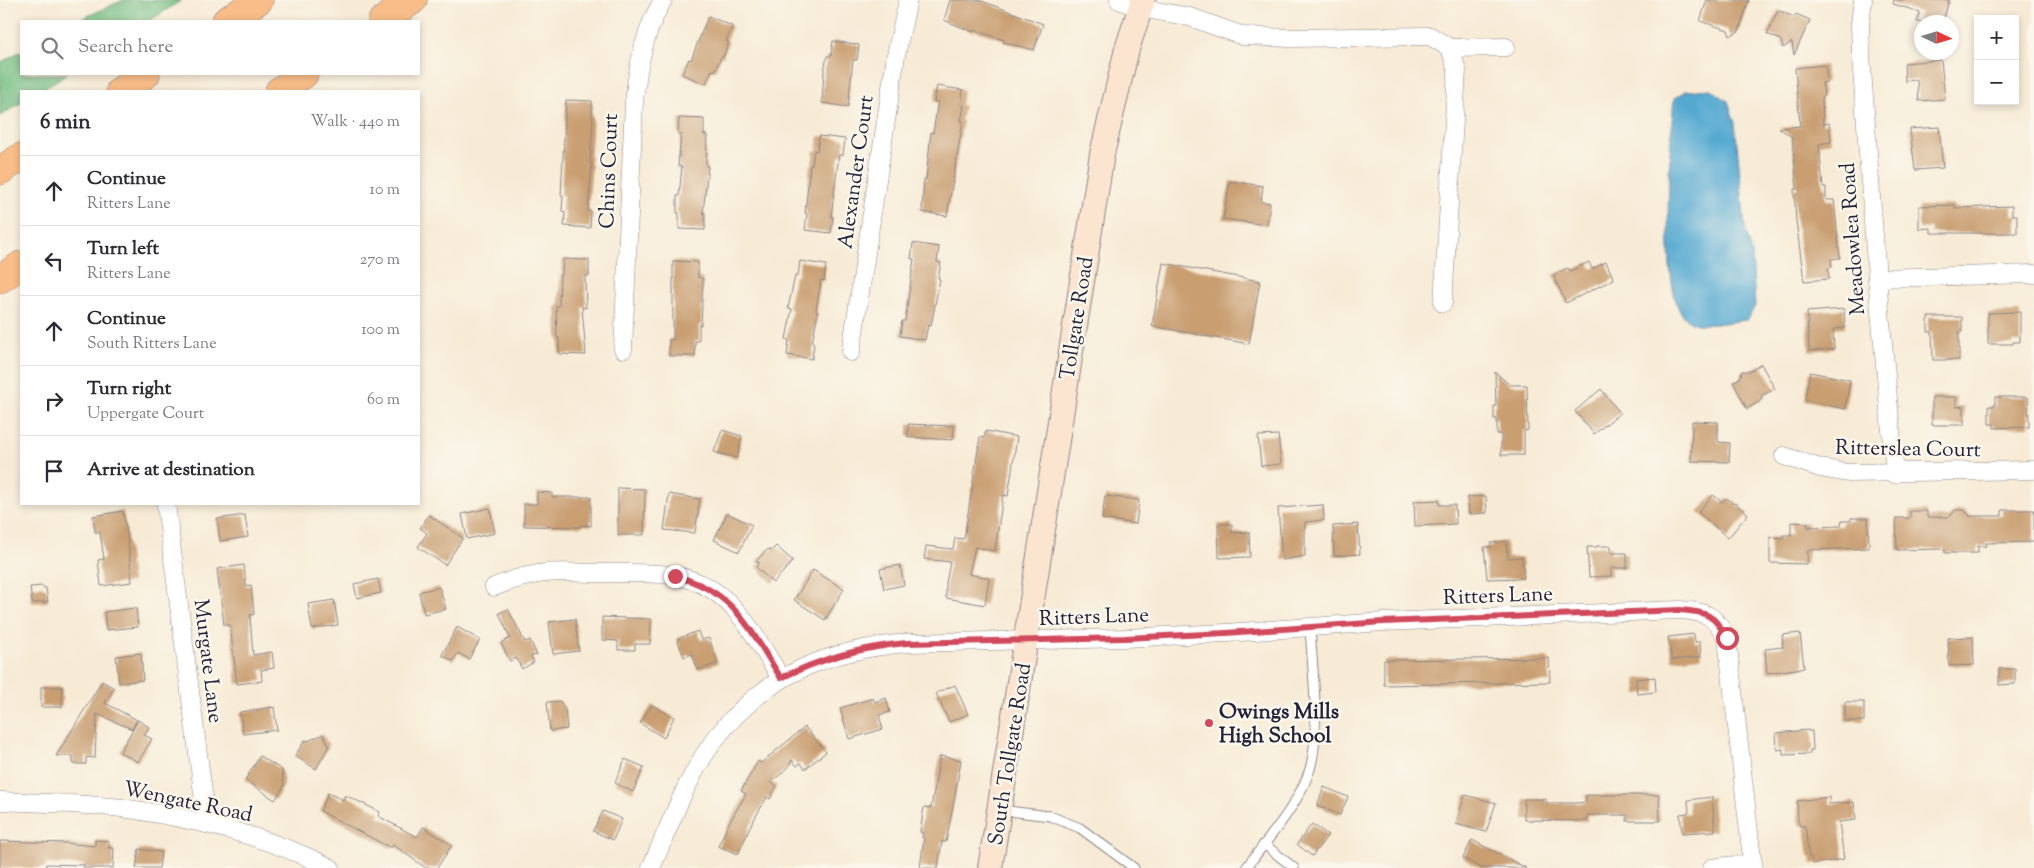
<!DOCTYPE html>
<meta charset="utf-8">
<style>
:root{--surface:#fff;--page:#f2f2f3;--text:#2b2b33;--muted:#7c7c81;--line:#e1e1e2}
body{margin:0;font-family:"Sorts Mill Goudy",serif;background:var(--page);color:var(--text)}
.controls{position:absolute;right:15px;top:15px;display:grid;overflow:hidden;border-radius:0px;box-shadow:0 2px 8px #0003}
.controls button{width:45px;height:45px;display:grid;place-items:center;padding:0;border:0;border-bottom:1px solid var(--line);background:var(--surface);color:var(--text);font:25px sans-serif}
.compass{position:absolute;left:1914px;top:15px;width:45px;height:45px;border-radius:50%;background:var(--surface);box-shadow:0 2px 8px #0003;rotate:94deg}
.stop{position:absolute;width:15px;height:15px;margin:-11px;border:4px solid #d1495b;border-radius:50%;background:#fff}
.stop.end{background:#d1495b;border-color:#fff;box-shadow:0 1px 5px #0008}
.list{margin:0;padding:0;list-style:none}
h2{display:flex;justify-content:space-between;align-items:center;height:65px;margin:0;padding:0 20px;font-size:21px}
h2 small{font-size:16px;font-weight:400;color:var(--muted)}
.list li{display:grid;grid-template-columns:32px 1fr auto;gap:15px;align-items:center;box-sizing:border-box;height:70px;padding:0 20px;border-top:1px solid var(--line)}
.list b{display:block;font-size:19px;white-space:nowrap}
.list p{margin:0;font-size:16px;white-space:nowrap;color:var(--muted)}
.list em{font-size:16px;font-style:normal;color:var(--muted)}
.icon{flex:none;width:28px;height:28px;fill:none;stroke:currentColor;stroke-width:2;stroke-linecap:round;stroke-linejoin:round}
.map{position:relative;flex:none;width:2034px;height:868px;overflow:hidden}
.search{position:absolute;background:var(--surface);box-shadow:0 2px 8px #0003;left:20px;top:20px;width:400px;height:55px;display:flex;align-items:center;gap:12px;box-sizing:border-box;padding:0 18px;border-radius:0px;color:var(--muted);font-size:19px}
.panel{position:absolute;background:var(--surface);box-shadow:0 2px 8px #0003;left:20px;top:90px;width:400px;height:415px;border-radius:0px}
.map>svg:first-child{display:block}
.forest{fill:#76bd83;stroke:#4c705f}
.water{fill:#55a9d1;stroke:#3c6686}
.building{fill:#c99f72}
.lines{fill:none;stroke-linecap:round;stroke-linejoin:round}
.lane-casing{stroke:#8c8688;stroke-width:11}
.street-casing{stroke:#8c8688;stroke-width:19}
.secondary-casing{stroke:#8c8688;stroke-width:26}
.highway-casing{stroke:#8c8688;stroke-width:29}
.lane{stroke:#fff;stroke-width:9}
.street{stroke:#fff;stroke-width:18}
.secondary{stroke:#fce5d0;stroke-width:24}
.highway{stroke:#f8bd89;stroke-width:28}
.route{stroke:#d1495b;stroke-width:6}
.poi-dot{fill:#d1495b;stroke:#fbf7ec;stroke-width:2}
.labels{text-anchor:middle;stroke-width:5;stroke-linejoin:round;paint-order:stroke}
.street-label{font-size:21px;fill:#22223b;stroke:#fbf7ec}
.poi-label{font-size:21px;font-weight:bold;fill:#22223b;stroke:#fbf7ec;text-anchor:start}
</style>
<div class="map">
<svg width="2034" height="868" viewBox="0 0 2034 868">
<rect width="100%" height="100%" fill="#fbf7ec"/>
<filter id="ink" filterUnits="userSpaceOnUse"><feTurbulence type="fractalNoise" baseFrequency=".02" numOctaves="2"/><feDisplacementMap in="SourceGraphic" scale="10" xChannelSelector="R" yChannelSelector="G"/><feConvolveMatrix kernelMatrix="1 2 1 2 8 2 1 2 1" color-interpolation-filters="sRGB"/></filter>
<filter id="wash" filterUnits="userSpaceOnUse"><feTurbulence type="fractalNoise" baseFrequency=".0096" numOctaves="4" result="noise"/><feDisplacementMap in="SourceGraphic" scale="20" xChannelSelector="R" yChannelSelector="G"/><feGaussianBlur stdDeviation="1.12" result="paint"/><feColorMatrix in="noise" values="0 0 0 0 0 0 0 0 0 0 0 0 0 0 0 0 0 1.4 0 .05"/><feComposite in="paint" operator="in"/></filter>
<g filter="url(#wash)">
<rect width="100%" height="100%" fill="#f7ebd6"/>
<g class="forest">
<path d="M123,0h59l-33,21h-72z"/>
<path d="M21,51v23h46l-28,17h-18v12l-21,13v-53z"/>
</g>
<path class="water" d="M1711,89l17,12 7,22 10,104 7,26 3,53 -8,14c-11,1 -44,7 -53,3 -3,-1 -10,-6 -12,-9 -22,-27 -12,-177 -8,-215l12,-8z"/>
<g id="blocks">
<g class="building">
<path d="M950,0h29l64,24 -9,26 -31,-8 1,-2 -30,-10 -1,2 -29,-12z"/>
<path d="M1707,0h42l-10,31 -9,5 -2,-6 -28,-9z"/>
<path d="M1894,0h55l-6,22h-26l3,-10 -27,-8z"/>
<path d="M1778,10l16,7 2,-3 14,6 -16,35 -2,-13 -9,6 -2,-8 -14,-6z"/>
<path d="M708,16l24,10 -6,15 3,1 -6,15h-2l-6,14 -3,-1 -6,14 -24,-10 7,-15 2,1z"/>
<path d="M833,41l26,4 -2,15h-4l-5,47 -26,-4 2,-32 3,-15h4z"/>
<path d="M1941,60l4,39 -26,2 -2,-21 -12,1 -1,-18z"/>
<path d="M1825,65l2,17 -5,1 2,11 -2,5 1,25 6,-1 2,19 -12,2 4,43h3v13h8l6,58 -9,1 1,8 -4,1 1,11 -25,2 -8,-60 -2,-32h3l-5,-52 -13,-9 21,-2 -5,-58z"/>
<path d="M937,86l26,4 -2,15 3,1 -3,15h2l-16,95 -25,-4 2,-33h2l5,-47 2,1 5,-31h-4z"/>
<path d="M566,100l26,1v16h1l-3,47h2l-4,47h3l-1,17 -26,-2 1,-14 -3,-1 1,-16h-2z"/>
<path d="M679,118l25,1v16h3l-1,31h2l-5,47h2v17l-26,-1v-16h-2v-17h2l3,-30h-4l3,-32h-3z"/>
<path d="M1939,127l4,41 -28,2 -5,-41z"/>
<path d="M819,136l26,3 -2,16h-4l-2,15 -6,47h2l-2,16 -26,-3 2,-16 -2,-1 5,-48h2l2,-15 3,1z"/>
<path d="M1230,181l33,5 -2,16 9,1 -3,22 -44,-6z"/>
<path d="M1955,205v3l57,-2v9h5v18h-86v-5l-12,1v-23z"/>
<path d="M913,243l26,4 -2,15 4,1 -3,15 2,1 -9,47 -3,-1 -3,15 -25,-4 2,-15h3l9,-62h-3z"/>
<path d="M563,259l26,1v16h-4l1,32 -4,-1 4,48 -27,-1v-16h-2l-1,-32h3l1,-31h2z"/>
<path d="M673,261l25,1v15l5,2 -2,46h-2v16h-4v15h-26v-17l4,1z"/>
<path d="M800,261l26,4 -2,16 -3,-1 -5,31 2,1 -6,31h2l-2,16 -25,-4 2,-15 -3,-1 6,-30 -4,-1 7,-32h3z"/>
<path d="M1589,262l3,7 14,-7 8,17 -48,24 -13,-28 15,-7 2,3z"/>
<path d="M1163,263l97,18 -11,63 -97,-18z"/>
<path d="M1844,309l1,19 -12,1 1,20 -25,2 -2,-39z"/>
<path d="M2020,312v30h-7v2h-25v-31z"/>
<path d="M1928,317h34v15h-3v28h-26l-1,-28h-4z"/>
<path d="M1761,364l14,25 -14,7 2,3 -16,10 -14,-27 7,-4 2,-7h9z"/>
<path d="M1495,372l15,13h17l1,45 -4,1v24h-23v-21h-4v-15h-3v-13h2z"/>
<path d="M1810,372l40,8 -5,29 -40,-9z"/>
<path d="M1601,389l19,24 -26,21 -19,-23z"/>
<path d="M1932,397h24v10l8,-1v19h-32z"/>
<path d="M1995,397h33l1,30 -35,1v-4h-5v-18h6z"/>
<path d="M1692,421l26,1v20l12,1 -1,19 -38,-1z"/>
<path d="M908,424l46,2 -1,14 -45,-3z"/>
<path d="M722,430l20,6 -5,22 -23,-6z"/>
<path d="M986,431l31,6 -9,59 -5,-1 -8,56 -20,-4 -6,27 20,4 -4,27 -39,-7v-15l4,-21 -26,-3 2,-13 27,3 2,-11 9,1 16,-102 4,1z"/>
<path d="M1278,435l3,29 -20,2 -3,-30z"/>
<path d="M618,488l27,1 -1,46h-26z"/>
<path d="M537,492l15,1v4h39v29l-10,-1 1,2 -58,-1v-22h13z"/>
<path d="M669,494l31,5 -5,34 -31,-3z"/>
<path d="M1713,495l9,7 5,-4 7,6 1,-1 13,11 -20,24 -30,-26z"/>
<path d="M1105,496l34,4 -3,24 -34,-5z"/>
<path d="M1486,496l1,17 -18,1 -1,-17z"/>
<path d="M1439,500v5h16l1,19 -41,2 -1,-25z"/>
<path d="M1323,505l1,15 -19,2v34l-23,4 -4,-52z"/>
<path d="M490,508l5,25 -28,6 -5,-25z"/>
<path d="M1956,510h8l6,6h32v-6h32v32l-48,1v3h-8v7h-33v-4l-48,1 -1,-32h14v-7h17v6h21z"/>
<path d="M123,511l4,23 5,48 -31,4 -3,-26 6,-1 -4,-27h-5l-2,-16z"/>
<path d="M727,513l25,12 -13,27 -25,-12z"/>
<path d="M245,515l3,22 -28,4 -3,-22z"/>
<path d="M429,515l34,23 -18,27 -27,-18 9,-14 -7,-5z"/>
<path d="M1851,518h17l1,30 -61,2 -1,14 -37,-1v-26l13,1v-3h8v-13l17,1v4l33,-1 1,-5h9z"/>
<path d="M1218,524h14v9l17,-1 1,25 -31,1z"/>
<path d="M1358,524l2,30 -26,2 -1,-30z"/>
<path d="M1506,541l2,17 14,-1 2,21 -37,1 -3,-32h7v-4z"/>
<path d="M776,546l17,15 -20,22 -17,-16 4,-4 -4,-2 12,-12 3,2z"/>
<path d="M1597,546h14v7h16v15h-16v8l-22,1 -2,-30h10z"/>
<path d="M244,565l2,21 5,-1 3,29 -4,1 3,40 19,-3 2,16 -13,2 1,11 -25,3 -7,-59h-6l-7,-56z"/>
<path d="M900,565l4,20 -20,4 -4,-20z"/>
<path d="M813,570l31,19 -19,31 -31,-20z"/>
<path d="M378,579l3,14 -24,5 -3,-14z"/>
<path d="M43,586v2h3l2,14 -16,1 -2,-16z"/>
<path d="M439,587l7,22 -22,5 -5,-22z"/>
<path d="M334,600l4,25 -26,4 -4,-25z"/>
<path d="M136,608l2,19 -32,3 -2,-18z"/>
<path d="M508,609l17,33 5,-2 7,15 -6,1 3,6 -12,7 -6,-11 -6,3 -9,-18 9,-5 -11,-25z"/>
<path d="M602,617l49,2 -1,25h-15v6h-17v-9l-16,-1z"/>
<path d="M575,619l4,32 -26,3 -4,-32z"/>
<path d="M457,627l23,13 -11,19 -11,-6 -5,8 -11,-6z"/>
<path d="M698,631l3,9 8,-2 9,25 -20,7 -6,-16 -8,3 -7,-18z"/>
<path d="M1800,633l4,35 -37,5 -2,-24 18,-2 -1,-12z"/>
<path d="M1694,634l1,8h5l1,15 -29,3 -4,-23z"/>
<path d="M1973,637l1,28 -25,1 -1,-28z"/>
<path d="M141,653l2,27 -24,3 -3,-27z"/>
<path d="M1549,658l1,24 -166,3v-25z"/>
<path d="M1999,669h16v15l-16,1z"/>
<path d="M1655,677l1,15 -19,2 -1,-15z"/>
<path d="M102,681l12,7 -9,15 32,17 -5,9 -35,-15 -2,44 -9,-1v7h-13v-8h-17z"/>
<path d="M955,685l13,29 -19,8 -13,-29z"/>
<rect x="41" y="687" width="21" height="20"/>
<path d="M873,698l2,4 11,-4 4,14 -11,3 4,14 -34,10 -9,-31z"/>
<path d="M560,701l5,9 2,19 -17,2 -3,-29z"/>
<rect x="1845" y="702" width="19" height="19"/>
<path d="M652,705l22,12 -10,21 -24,-15z"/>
<path d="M274,707l3,23 -34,4 -3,-22z"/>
<path d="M138,720l11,7 -5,8 8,4 -14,23 -18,-10z"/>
<path d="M805,727l21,25 -21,17 -4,-6 -4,3 -5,-6 -4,8 -17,14 6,4 -7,13 -3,-2 -19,33h1l-11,24 -20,-8 11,-23 17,-29 -5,-3 17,-30 3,2z"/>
<path d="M1808,730v1h4l1,19h-3v4l-27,1v-6l-6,1 -1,-17z"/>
<path d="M323,734l6,12 -13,23 -21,-13 10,-16 3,1z"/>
<path d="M260,756l22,14 2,16 -9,14 -30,-20z"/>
<path d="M940,756l21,4 -6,36 -9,46 -4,-1 -4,27h-18l4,-30h-2l1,-5 -3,-1 4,-25 7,1z"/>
<path d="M625,759l19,8 -11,25 -18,-9z"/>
<path d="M1324,787l24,10 -8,18 -23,-9z"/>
<path d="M328,793l15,7 2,-5 23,11 12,6 -2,4 39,21 6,-10 29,18 -15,23h-11l-33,-23 -2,3 -71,-37z"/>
<path d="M1465,795l31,8 -10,29 -30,-8z"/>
<path d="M1586,795h73l1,26h-33v-6h-40v6l-63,-1v-21h22v4h31l9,-1z"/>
<path d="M1712,797l3,34 -33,2 -2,-19 9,-1 -1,-13z"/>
<path d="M1829,797v7l25,-2 2,18 -17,2 5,37 -32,5 -1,-7h-2l-4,-31h-5l-2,-5 -1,-20z"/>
<path d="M603,811l19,8 -9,21 -20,-9z"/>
<path d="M1312,824l16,11 -16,21 -15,-12z"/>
<path d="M95,840l14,1v7h5l-1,20h-29v-3l-38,-1v4h-46v-27l65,2 30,3z"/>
<path d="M1472,840l54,28h-45l-18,-10z"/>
<path d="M139,849l22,3 -2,16h-23z"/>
</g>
</g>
</g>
<g filter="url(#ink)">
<use href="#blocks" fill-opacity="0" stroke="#8c8688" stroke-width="1"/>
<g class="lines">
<g class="lane-casing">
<g id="lane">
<path d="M1000,810l50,6 30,12 54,40"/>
<path d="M1264,844l30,24"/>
<path d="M1246,868c23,-31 52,-62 64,-99 11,-37 2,-102 0,-142"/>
</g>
</g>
<g class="street-casing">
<g id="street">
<path d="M1119,0l21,8 50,9 53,19 47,2 140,-2 20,12 7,22 -14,233"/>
<path d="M1863,0l-3,24 1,31 16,223 18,196"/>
<path d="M1450,48l56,-1"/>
<path d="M1877,278l157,-4"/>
<path d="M623,349l11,-247c4,-37 10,-70 29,-102"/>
<path d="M851,352l45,-297 12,-55"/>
<path d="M1784,456l36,12 28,5 186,-3"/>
<path d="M166,504l41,320"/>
<path d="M494,587c17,-7 33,-12 51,-14 16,-2 34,0 50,0 37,1 83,-5 116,16 32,20 50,58 70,89"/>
<path d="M0,801c41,2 82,2 122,7 71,10 145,28 209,60"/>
<path d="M651,868c19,-43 36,-92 65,-130 50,-64 112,-88 191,-95l218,-5 101,-5 157,-11 297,-12c26,2 34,4 47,28l26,230"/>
<path d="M1712,868l41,-5"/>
</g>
</g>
<g class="secondary-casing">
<path id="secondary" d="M990,868l112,-714 25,-105 16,-49"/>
</g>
<g class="highway-casing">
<g id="highway">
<path d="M226,21l33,-21"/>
<path d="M382,21l31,-21"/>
<path d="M120,91l26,-17"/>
<path d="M279,91l25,-17"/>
<path d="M0,171l21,-14"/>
<path d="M0,279l21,-14"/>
</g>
</g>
<use href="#lane" class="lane"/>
<use href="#street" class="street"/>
<use href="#secondary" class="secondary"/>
<use href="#highway" class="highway"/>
</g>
</g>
<g class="lines" filter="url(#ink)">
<path class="route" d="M675,576c60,15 75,54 106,102 41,-20 81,-31 126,-35l218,-5 101,-5 157,-11 297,-12c26,2 34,4 47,28"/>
</g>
<circle class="poi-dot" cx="1209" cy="723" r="5"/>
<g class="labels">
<g class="street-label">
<text transform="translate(608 171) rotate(-88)" y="7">Chins Court</text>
<text transform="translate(855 172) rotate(-82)" y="7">Alexander Court</text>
<text transform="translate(1852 239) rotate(-94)" y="7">Meadowlea Road</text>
<text transform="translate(1076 318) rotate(-81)" y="7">Tollgate Road</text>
<text transform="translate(1908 448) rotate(1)" y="7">Ritterslea Court</text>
<text transform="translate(1498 595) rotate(-2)" y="7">Ritters Lane</text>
<text transform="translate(1094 616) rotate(-2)" y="7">Ritters Lane</text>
<text transform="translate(209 661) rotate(83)" y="7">Murgate Lane</text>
<text transform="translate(1009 754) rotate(-81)" y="7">South Tollgate Road</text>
<text transform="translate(188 801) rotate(12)" y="7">Wengate Road</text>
</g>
<g class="poi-label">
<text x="1219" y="718">Owings Mills<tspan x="1219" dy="24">High School</tspan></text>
</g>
</g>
</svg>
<div class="controls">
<button>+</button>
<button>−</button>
</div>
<svg class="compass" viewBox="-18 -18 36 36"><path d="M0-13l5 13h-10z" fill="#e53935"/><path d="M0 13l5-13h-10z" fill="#7c7c81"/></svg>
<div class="stop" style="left:1727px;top:638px"></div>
<div class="stop end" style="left:675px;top:576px"></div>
<div class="search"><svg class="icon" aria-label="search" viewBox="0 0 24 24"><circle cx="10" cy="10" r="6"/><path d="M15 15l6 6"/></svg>Search here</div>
<section class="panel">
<h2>6 min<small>Walk · 440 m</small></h2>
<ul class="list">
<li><svg class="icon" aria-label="ahead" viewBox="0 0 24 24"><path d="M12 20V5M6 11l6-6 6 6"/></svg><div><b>Continue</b><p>Ritters Lane</p></div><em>10 m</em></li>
<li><svg class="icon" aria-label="left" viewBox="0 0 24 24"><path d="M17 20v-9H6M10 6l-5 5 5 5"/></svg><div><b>Turn left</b><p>Ritters Lane</p></div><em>270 m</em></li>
<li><svg class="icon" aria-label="ahead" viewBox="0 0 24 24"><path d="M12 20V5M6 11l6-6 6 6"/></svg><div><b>Continue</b><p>South Ritters Lane</p></div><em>100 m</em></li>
<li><svg class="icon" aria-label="right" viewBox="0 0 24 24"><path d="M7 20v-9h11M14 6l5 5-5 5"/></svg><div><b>Turn right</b><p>Uppergate Court</p></div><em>60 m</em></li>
<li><svg class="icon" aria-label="arrive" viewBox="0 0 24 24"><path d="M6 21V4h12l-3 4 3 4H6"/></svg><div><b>Arrive at destination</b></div></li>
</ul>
</section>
</div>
